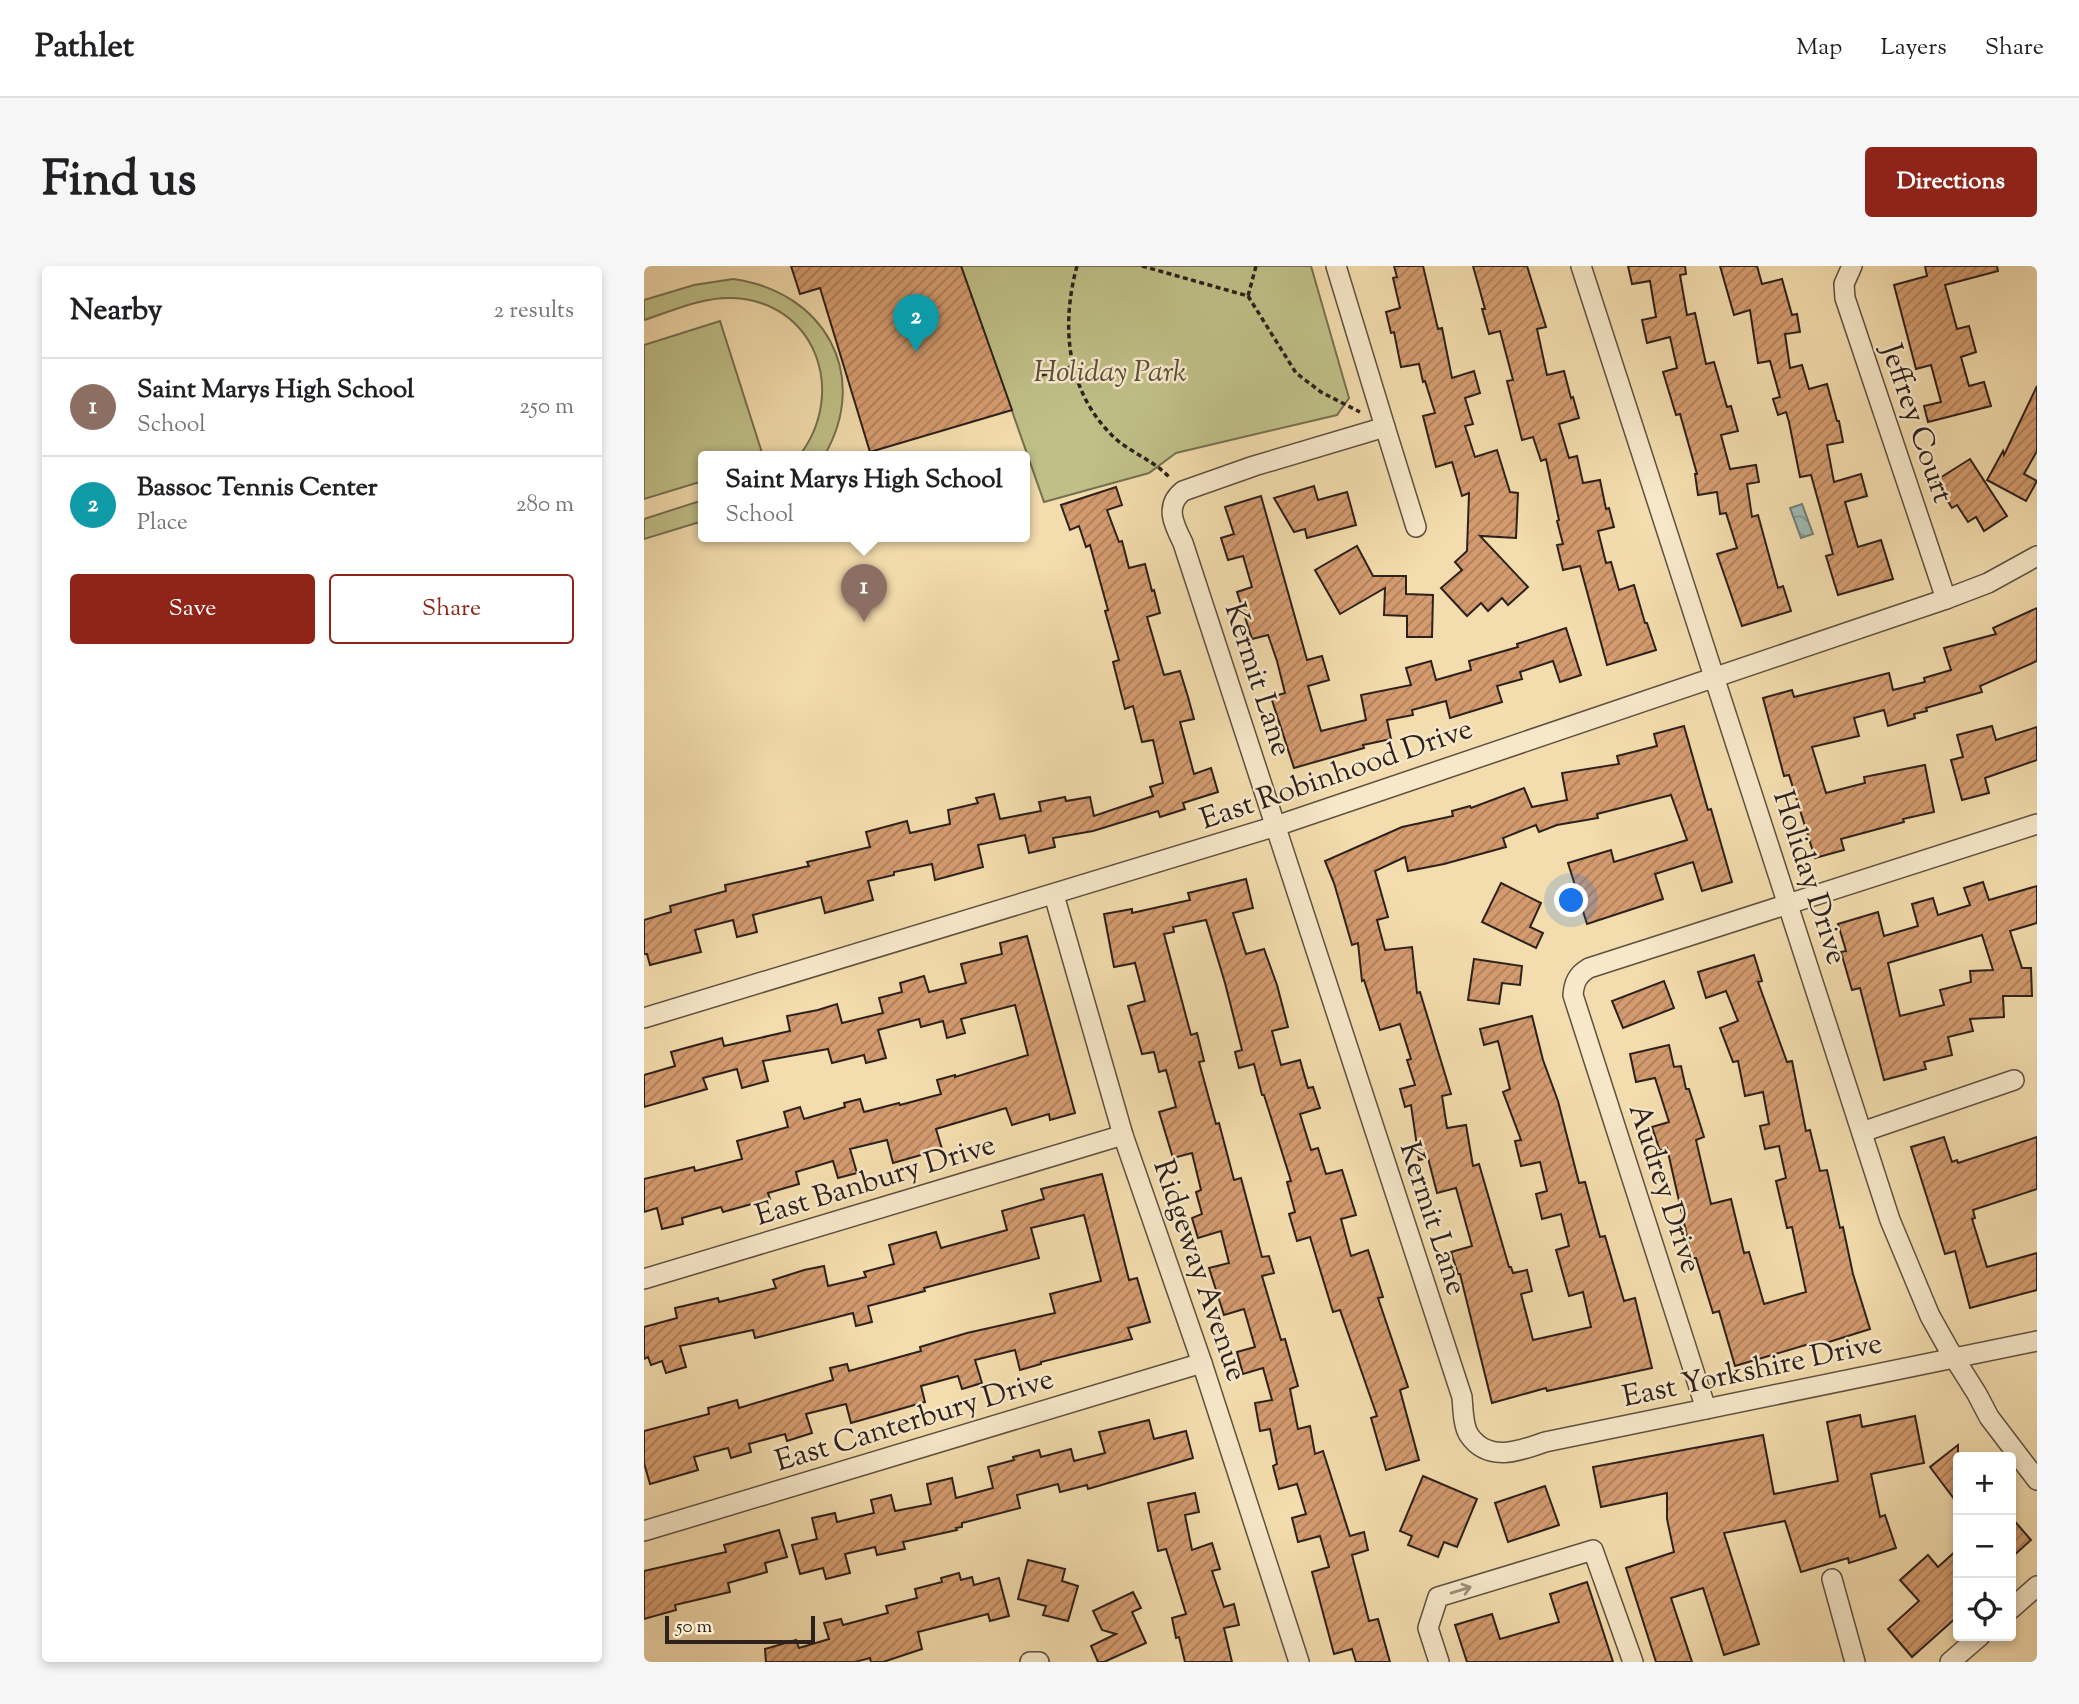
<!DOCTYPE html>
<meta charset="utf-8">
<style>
:root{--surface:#fff;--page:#f6f6f6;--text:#202124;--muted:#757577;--line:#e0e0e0;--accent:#8f2418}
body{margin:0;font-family:"Sorts Mill Goudy",serif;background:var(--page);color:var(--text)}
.controls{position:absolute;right:21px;bottom:21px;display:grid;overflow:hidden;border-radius:7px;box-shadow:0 4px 10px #0003}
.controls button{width:63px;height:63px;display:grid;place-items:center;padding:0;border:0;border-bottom:2px solid var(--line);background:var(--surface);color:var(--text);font:35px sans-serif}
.scale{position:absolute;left:21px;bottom:18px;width:150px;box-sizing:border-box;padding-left:7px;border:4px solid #2d211b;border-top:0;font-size:19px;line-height:24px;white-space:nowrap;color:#2d211b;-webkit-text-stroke:5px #f7e8ca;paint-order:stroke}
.you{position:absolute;left:928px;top:635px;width:24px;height:24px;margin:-18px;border:5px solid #fff;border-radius:50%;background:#1a73e8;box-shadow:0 0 0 10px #1a73e833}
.badge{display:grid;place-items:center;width:46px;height:46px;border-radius:50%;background:var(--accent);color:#fff;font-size:23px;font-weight:700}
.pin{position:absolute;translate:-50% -58px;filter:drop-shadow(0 2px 4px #0008)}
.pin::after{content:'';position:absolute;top:37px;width:24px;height:21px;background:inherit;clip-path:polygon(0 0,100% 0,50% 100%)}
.popup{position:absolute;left:54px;top:185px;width:332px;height:91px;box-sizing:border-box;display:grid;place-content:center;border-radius:7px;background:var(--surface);filter:drop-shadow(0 2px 5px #0005);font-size:23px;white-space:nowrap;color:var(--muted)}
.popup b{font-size:26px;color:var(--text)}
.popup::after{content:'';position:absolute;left:50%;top:100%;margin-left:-14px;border:14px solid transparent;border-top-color:var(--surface)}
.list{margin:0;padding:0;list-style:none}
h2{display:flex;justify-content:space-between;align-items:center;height:91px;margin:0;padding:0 28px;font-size:30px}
h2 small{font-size:23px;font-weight:400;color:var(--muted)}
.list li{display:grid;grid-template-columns:46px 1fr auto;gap:21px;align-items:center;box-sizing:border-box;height:98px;padding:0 28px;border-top:2px solid var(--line)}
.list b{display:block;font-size:26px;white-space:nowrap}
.list p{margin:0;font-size:23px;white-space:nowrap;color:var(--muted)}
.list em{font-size:23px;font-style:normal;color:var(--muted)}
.actions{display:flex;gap:14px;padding:21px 28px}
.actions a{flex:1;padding:16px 0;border:2px solid var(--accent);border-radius:7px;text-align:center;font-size:24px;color:var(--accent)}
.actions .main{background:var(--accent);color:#fff}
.icon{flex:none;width:38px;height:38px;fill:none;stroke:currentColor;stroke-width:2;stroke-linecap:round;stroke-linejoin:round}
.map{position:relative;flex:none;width:1393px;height:1396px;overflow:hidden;border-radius:7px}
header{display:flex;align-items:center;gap:42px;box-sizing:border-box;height:98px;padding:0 35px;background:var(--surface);border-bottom:2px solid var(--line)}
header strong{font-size:33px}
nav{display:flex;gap:38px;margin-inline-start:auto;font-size:24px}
.intro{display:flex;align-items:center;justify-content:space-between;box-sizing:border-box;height:168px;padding:0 42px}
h1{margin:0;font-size:49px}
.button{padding:18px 32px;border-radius:7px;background:var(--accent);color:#fff;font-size:24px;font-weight:700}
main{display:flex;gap:42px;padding:0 42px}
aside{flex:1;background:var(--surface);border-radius:7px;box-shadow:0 4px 10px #0003}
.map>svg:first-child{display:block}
.park{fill:#bfbf87;stroke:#767051;stroke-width:2}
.water{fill:url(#water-waves);stroke:#717d76;stroke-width:2}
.building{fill:url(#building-hatch);stroke:#2d211b;stroke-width:2;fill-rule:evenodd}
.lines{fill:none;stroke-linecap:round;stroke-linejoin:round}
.minor-casing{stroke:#5e5040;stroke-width:22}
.path{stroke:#2d211b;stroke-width:3.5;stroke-dasharray:5 3.5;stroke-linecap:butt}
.minor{stroke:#f7e8ca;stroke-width:19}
.oneway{stroke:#9c8e7b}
.labels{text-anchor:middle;stroke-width:5;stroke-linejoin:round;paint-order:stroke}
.park-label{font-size:30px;font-style:italic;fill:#59503b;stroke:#f7e8ca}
.street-label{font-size:30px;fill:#2d211b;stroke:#f7e8ca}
</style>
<header>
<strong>Pathlet</strong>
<nav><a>Map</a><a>Layers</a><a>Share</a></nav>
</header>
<div class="intro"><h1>Find us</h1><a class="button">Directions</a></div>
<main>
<aside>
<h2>Nearby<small>2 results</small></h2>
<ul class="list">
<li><span class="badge" style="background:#8d6e63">1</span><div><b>Saint Marys High School</b><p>School</p></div><em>250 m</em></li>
<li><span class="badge" style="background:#0f9aa8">2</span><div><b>Bassoc Tennis Center</b><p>Place</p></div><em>280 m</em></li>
</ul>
<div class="actions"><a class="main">Save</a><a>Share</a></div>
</aside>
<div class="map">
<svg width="1393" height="1396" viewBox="0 0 1393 1396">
<defs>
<pattern id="water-waves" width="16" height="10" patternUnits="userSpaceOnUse" patternTransform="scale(1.75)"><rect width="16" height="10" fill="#9ebab2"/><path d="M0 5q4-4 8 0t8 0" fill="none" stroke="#819790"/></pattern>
<pattern id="building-hatch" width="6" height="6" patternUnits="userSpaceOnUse" patternTransform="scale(1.75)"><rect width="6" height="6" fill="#d49b6f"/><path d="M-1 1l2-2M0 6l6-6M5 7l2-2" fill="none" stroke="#ac7e5a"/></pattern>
</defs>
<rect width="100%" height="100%" fill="#f3dcad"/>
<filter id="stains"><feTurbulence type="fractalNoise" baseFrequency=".00286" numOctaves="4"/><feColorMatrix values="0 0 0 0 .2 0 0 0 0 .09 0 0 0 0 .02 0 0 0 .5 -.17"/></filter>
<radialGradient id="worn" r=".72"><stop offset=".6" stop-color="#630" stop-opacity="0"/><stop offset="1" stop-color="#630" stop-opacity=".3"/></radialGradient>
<g class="park">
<path d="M317,0h350l38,132 -12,17 -161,38 -27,20 -105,29z"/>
<path d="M89,13c90,12 139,95 91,177h-25c49,-63 17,-155 -67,-158 -30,-1 -60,13 -88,22v-20l50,-15z"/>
<path d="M76,55l43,135h-60v25l-59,18v-154z"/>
<path d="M59,234v21l-59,18v-20z"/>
</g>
<path class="water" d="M1158,238l11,30 -12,4 -11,-30z"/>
<g class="building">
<path d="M147,0h170l51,144 -142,42 -50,-164 -20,6z"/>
<path d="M750,0h29l15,63 4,-1 10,50 22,-7 6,22 -15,5 8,26 -8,2 10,31 22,-7 13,42 8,1 -2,45 -36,-2 48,51 -20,18 -6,-7 -14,13 -7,-8 -14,13 -26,-28 21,-18 -7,-8 12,-11 2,-58 -7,3 -10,-34 -16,5 -13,-51 12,-3 -10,-32 -2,1 -4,-18 -18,3 -7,-35 -3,1 -5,-21 14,-4 -7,-30 4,-1z"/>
<path d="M829,0h54l19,61 -9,2 10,46 17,-4 7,27 2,-1 6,21 -20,6 10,34 8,-2 6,27 17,-3 6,29 3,-1 5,19 -16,4 8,32 5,-1 8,28 15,-5 11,38h2l9,27 -49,15 -27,-99 -17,4 -6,-25 6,-1 -6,-23 2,-1 -13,-61 -5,2 -8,-24 -11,3 -15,-59 6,-1 -13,-49 -11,3 -7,-25h3z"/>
<path d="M984,0h57l1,8 -6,1 7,40 8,-2 11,51 8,-2 13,45 4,-1 7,25 -17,4 9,34 26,-4 3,17 -12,2 5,33 6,-2 20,73 5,-2 8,25 -49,15 -25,-72 20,-6 -11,-35 -6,1 -3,-22 -19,3 -3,-21h2l-17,-60 -4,1 -13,-43 14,-4 -7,-31 -23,6 -5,-23 14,-3 -6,-36 -18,3z"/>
<path d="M1076,0h37l5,18 20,-5 10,36 5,-1 3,18 -15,2 5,34 12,-3 7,24 18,-5 10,37h2l4,21 -16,3 7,37 27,-8 6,22 -22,6 13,45 23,-7 12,39 -55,16 -12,-39 7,-2 -22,-79 -11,2 -11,-55 -3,-10 -8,3 -5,-16 7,-2 -10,-36 -12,2 -8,-53 -16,5z"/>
<path d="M1281,0h72l1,5 -53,14 12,44 12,-3 7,26 -15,5 8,29 15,-4 7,24 -63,16 -4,-16 17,-4 -10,-37 -15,4 -22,-84 33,-9z"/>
<path d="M1393,120v65l-13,23 13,7 -11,20 -39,-21 16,-29 1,4z"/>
<path d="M1326,193l37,57 -23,15 -8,-14 -8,5 -11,-17 -5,3 -17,-27z"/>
<path d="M670,220l4,14 29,-8 9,33 -49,13 -2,-9 -11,3 -20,-34z"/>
<path d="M472,221l6,18 -15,5 12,32 3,-1 7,27 16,-4 7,27 2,-1 6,23 -13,4 17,58 16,-4 8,26 6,22 -14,3 14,52 17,-6 7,24 -35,11 2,6 -25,8 -2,-6 -65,20 -40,7 2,9 -26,6 -4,-18 -47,10 5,22 -48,13 -3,-16 -38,8v3l-26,6 5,19 -48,13 -4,-16 -68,18 4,17 -20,5 -4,-17 -38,10 6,22 -51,13 -3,-11h-3v-34l27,-8 -1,-6 56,-15 -1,-6 84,-19 -2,-4 63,-15 -4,-15 41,-11 3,12 40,-9 -2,-14 30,-7 -2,-5 18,-4 6,25 41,-8 -2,-9 26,-5 1,4 24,-4 4,19 59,-20 -3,-9 13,-4 -10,-43 -11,2 -9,-36 -8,3 -12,-47 6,-2 -14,-49 3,-1 -18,-65 -4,2 -7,-21 -9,4 -9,-25z"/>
<path d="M617,230l46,164 15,-4 7,24 -21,6 13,45 45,-11 -5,-25 50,-10 -5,-17 25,-7 5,19 35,-10 -2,-9 49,-14 -1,-3 49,-16 15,47 -21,7 -7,-21 -33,11 2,7 -25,7 5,16 -52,16 -4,-17 -34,9 1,5 -26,5 4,19 -28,6 1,3 -70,20 -23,-71 14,-4 -8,-32 -9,-26 -16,4 -15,-47 15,-5 -9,-31 -15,4 -7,-22 13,-4 -9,-27z"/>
<path d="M713,280l16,30h33v18l27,1 -1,42h-25v-21l-23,-1 1,-27 -45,26 -25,-44z"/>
<path d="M1393,342v53l-57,25 2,6 -56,16 1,3 -13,3 1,4 -27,8 -4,-16 -30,8 5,18 -47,11 14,46 39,-10 -1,-6 61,-12 9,47 -31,7 1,3 -63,17 3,11 -29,8 -26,-83 -5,1 -21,-78 29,-8 2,7 95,-24 4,17 32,-8 -1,-4 27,-8 -7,-22 52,-14 -3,-6z"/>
<path d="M1040,460l24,84 3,-1 21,73 -30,9 -9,-29 -38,12 8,25 -76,25 -19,-61 43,-13 3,12 73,-22 -16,-45 -74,19 1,4 -41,7 -18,7 -3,-7 -33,13 3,9 -62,17 -36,7 -3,-14 -30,14 13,46 -11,3 8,30 27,-3 5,46 3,-1 31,102 -9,2 5,32 19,-3 7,41 6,-2 30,103h2l2,6 14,-3 5,21 -11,3 12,46 58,-13 -8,-35 -14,4 -13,-46 13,-4 -8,-32 -19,5 -6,-25 11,-3 -7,-29 -19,4 -6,-25 6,-1 -18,-48 7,-3 -12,-48 -14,4 -4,-16 52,-13 11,44 15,41 21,82 6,-1 15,55 5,-1 19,65 11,-3 17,70 -105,23 -1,-3 -54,15 -32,-129h-2l-7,-22 21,-6 -16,-58 -19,5 -9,-35 -9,2 -8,-55 -6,2 -5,-18 15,-4 -8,-25 4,-1 -11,-35 -20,6 -16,-50 -2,1 -4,-38 -6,2 -18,-62 -9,-22 77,-34 51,-11 -1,-5 18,-5 1,2 53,-20 8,19 35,-7 -5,-27 57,-9 -2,-8 40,-10 -3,-12z"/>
<path d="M1348,460l4,14 41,-13v33l-52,18 4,15 -27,7 -11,-40 12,-3 -6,-22z"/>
<path d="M602,613l7,29 -20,5 13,41 18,-5 13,36 11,42 -16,4 9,34 19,-5 8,28 5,-1 7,21 -20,6 11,36 7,-2 8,26 16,-4 14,45 -15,4 10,37 17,-6 15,47 -5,1 30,89 -8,3 19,70 -33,10 -15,-52 6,-2 -37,-106 -7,2 -23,-75 -13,4 -8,-27 6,-2 -8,-30 4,-1 -27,-86h-2l-8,-31 -15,4 -4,-16 7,-2 -17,-67 -19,-63 -33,7 1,5 -10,2 27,101 6,-2 7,28 -5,1 17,62 3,-1 15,57 7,-2 21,79 7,-1 5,17 -12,3 19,64 4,-1 13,47 -8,3 8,40 12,-3 5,28 8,-3 27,85 14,-4 4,18 -16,5 17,66 9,-2 12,43h-34l-4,-13 -18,5 -22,-82 17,-5 -9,-31 -22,6 -6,-24 14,-4 -9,-30 -18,5 -6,-23 4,-2 -7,-35 -10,2 -5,-28 17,-3 -9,-32 -20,6 -6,-22 18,-5 -11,-38 -20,6 -15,-47 20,-5 -8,-32 -23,7 -6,-20 10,-4 -6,-22 5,-2 -9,-37 -19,5 -14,-46 17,-5 -10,-37 -7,2 -5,-20 -12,2 -14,-48 17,-5 -10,-38 -21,4 -10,-53 28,-5v4l58,-13 -2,-7z"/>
<path d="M1339,616l6,18 48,-14v37l-27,8 12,37h9l1,28h-29l1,21 -34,2 3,12 -25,6 4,18 -28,7 2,7 -42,11 -24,-92 -8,2 -11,-38 5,-1 -8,-27 40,-12 6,24 34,-10 -6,-22 21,-6 5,17 32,-10 -6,-17zM1338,669l11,35 -23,1 1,11 -31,8 4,15 -44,11 -12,-53z"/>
<path d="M857,617l40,20 -11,24 13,6 -7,15 -54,-26z"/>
<path d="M383,670l48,177 -25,7 -1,-6 -37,11 -6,-17 -70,21 6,20 -49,14 -6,-23 -37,9 7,24 -19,5 -5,-17 -37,11 3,12 -31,9 2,6 -47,13 -2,-5 -39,11 1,6 -21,5 -5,-21 -13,4v-33l50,-12 1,4 47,-12 -5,-18 51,-14 -4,-15 16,-5 4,12 41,-12 -1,-4 16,-4 4,13 35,-9 1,2 41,-11 -4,-14 18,-5v2l73,-22 -13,-50 -54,14 4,14 -18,5 -4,-17 -22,6 -2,-8 -41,11 8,28 -20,5 -2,-8 -32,8 -4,-14 -65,12 5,20 -26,7 -5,-19 -34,9 4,11 -63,18v-32l31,-9 -4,-14 51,-14 2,8 66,-15 -3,-15 31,-6 19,-6 5,19 41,-10 -4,-15 23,-6 -2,-9 24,-7 5,16 37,-9 -5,-19 41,-10 -2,-11z"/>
<path d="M1110,689l8,26 -4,1 29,80 5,-1 14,70 4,-1 10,41 7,-1 13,58 3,-1 10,47 17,55 -60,19 -1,-4 -74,22 -16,-55 -6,2 -17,-55h-4l-25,-110 -7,3 -8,-24 17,-5 -14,-44 -19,4 -6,-28 39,-9 5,22 7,-1 5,23h3l15,48 -8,3 15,64 20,-5 13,54 5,-1 15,52 42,-12 -14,-65 -5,1 -11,-47 10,-3 -7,-32 -14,3 -5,-23 9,-2 -6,-32 -18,4 -7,-35 -5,1 -13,-34 18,-7 -12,-30 -20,7 -8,-26z"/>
<path d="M830,693l48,7 -2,19 -18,-2 -3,21 -31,-4z"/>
<path d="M1020,715l10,27 -51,20 -11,-27z"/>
<path d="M1300,871l8,25 5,-2 1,3 79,-26v52l-64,21 2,8 -3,1 15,48 50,-14v37l-67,18 -15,-57 -10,3 -34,-107z"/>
<path d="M458,908l27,106 8,-2 13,44 -22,6 4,11 -91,23v2l-21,6 -5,-20 -40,10 7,23 -20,6 -4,-13 -37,10 4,16 -74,21 -5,-19 -40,10 6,19 -25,8 -2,-7 -36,10 2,8 -20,6 -3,-10 -34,9 4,13 -48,14 -6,-21v-32l65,-17 -1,-6 29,-8 2,8 94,-28 -3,-12 17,-4 2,7 72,-20 -1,-4 47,-14 88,-20 -5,-19 51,-13 -17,-66 -53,13 8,30 -115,30 1,3 -57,15 4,16 -16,4 -3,-13 -98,25 -2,-8 -73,16 6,21 -20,6 -4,-12 -11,4 -3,-8 -4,2v-32l33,-9 -2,-10 43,-10 1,4 57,-14 -3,-8 31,-10 20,-4 4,20 38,-9 -2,-5 30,-8 -5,-19 47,-13 5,16 66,-18 -5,-19 42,-12 -3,-10z"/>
<path d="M1216,1149l2,12 53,-11 9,47 -53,11 9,43 5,-2 11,33 -47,15 -1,-5 -47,14 -16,-51 -61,12 35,111 -35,11 -21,-67 -32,10 21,64h-36l-30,-94 48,-16 -7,-33v-26l-66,14 -8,-40 170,-32 11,59 64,-13 -11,-59z"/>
<path d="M505,1154l5,19 32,-8 7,27 -105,31 -1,-4 -27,7 -2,-8 -41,11 3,13 -58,15v4l-6,1 1,2 -54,12 2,7 -28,6 -2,-8 -30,7 5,19 -24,6 -3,-11 -23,6 -8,-29 25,-6 -5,-21 23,-5 2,9 37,-9 -3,-13 20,-5 4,16 36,-7 -4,-20 25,-6 4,20 37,-10 -5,-21 26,-7 -1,-3 26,-7 2,7 30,-8 3,12 31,-8 -6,-21z"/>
<path d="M1314,1179v59l-28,-37z"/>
<path d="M779,1210l54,23 -20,48 -13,-5 -6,15 -30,-12 4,-9 -12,-5z"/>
<path d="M901,1220l14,39 -51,17 -13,-39z"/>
<path d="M551,1227l4,19 -14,3 7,35 20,-7 8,26 -8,2 12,36 10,-3 5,21 -15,3 8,34h-47l-6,-25 -3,1 -4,-20 14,-4 -20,-65 -8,2 -10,-48z"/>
<path d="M1367,1251l20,23 -20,18z"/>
<path d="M135,1264l8,27 -22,6 2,9 -39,11 2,9 -55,13 1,5 -32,9v-48l82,-19 -2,-7z"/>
<path d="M1314,1283v67l-46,41 -24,-28 31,-28 -19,-21 28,-25 10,12z"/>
<path d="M384,1294l37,9 -3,12 16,5 -10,35 -25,-6 3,-9 -28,-7z"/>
<path d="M315,1307l2,7 11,-3 2,8 25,-7 10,38 -19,5 -2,-7 -70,18 4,17 -39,13h-12l-1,-4 -15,4h-89l-1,-13 31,-9 3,8 30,-9 -5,-16 17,-4 2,6 45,-12 -2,-7 31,-8 -2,-9 27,-7 -1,-4z"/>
<path d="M943,1316l26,80h-146l-12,-37 37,-11 8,25 59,-17 -9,-28z"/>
<path d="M489,1326l8,16 -9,4 14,31 -42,19h-6l-7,-16 25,-12 -14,-4 -9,-19z"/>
</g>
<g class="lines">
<g class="minor-casing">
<g id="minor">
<path d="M692,0l49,161 -131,39 -71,25c-19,15 -9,34 0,52l279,854c1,11 1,29 7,38 19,28 51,16 76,7l492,-101"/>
<path d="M937,0l309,954 40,96 18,32 29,46 12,23 48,63"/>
<path d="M1208,0l-8,18 1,14 101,301"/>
<path d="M741,161l31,100"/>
<path d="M410,629l69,240 79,228 97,299"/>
<path d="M0,752l632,-192 670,-227 42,-16 49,-27"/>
<path d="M1218,866l152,-52"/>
<path d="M0,1013l479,-144"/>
<path d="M1062,1143l-133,-414c1,-12 4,-20 16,-27l448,-144"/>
<path d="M0,1265l558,-168"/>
<path d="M1188,1313l23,83"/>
<path d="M1367,1343l26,-23"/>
<path d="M386,1396h9"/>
<path d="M795,1396l-11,-34 10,-31 155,-47 40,112"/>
<path d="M1306,1396l30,-26"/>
</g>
</g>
<g class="path">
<path d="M433,0c-17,62 -10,129 40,174 17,14 37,21 52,37"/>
<path d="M498,0l106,30 8,-30"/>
<path d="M604,30l48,77 25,19 39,20"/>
<path d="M398,109l33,-9"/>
</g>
<use href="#minor" class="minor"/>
</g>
<defs><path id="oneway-shaft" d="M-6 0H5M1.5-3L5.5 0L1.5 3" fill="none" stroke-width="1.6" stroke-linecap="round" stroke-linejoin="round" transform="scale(1.75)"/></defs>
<use class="oneway" href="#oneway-shaft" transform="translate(817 1324) rotate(-17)"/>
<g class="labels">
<g class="park-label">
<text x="466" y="115">Holiday Park</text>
</g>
<g class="street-label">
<text transform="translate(1274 157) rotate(71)" y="10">Jeffrey Court</text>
<text transform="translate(615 413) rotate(72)" y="10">Kermit Lane</text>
<text transform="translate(692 507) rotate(-19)" y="10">East Robinhood Drive</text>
<text transform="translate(1167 611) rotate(72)" y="10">Holiday Drive</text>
<text transform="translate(231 913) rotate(-17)" y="10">East Banbury Drive</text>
<text transform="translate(1022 922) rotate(72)" y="10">Audrey Drive</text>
<text transform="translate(790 952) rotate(72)" y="10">Kermit Lane</text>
<text transform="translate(557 1004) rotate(71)" y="10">Ridgeway Avenue</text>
<text transform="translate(1108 1103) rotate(-12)" y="10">East Yorkshire Drive</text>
<text transform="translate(270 1153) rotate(-17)" y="10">East Canterbury Drive</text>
</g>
</g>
<rect width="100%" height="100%" filter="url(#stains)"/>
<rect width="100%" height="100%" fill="url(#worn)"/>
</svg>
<div class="controls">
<button>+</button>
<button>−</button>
<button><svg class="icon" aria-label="locate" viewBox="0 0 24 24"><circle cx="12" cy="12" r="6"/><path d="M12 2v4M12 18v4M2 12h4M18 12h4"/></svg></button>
</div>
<div class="scale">50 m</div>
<div class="you"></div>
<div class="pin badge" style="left:220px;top:356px;background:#8d6e63">1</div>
<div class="popup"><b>Saint Marys High School</b>School</div>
<div class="pin badge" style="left:272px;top:86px;background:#0f9aa8">2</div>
</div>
</main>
